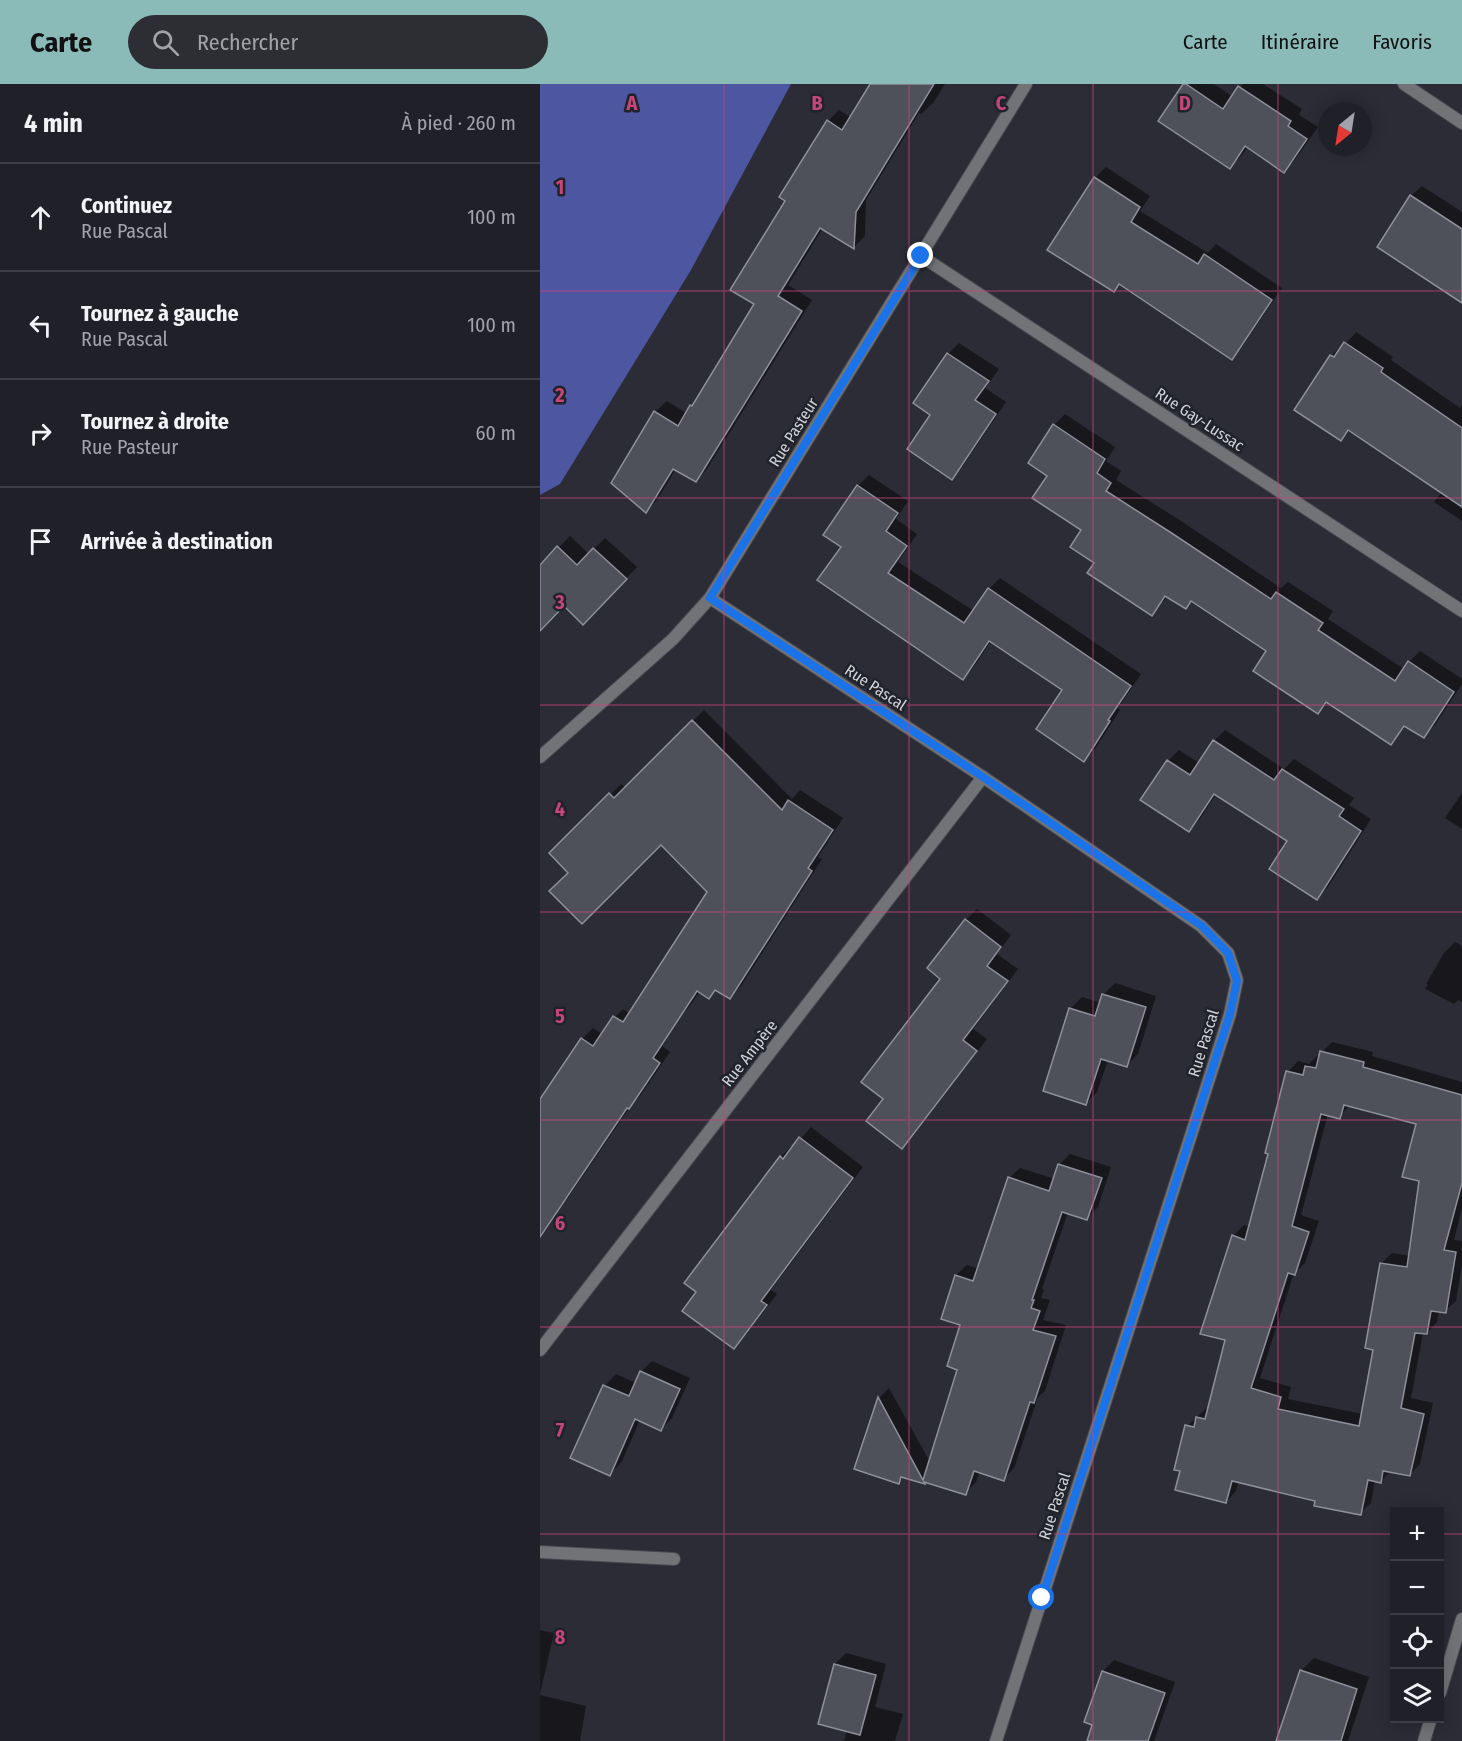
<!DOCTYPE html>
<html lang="fr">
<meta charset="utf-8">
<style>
:root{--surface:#202128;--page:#2d2e34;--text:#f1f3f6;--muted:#a2a3a8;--line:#3d3e45;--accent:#8bbbb9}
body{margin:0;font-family:"Fira Sans Condensed",sans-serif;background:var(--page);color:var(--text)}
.controls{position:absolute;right:18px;bottom:18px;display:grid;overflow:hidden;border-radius:0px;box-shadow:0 3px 15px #0003}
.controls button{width:54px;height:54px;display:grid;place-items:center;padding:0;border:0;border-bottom:2px solid var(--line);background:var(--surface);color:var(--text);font:30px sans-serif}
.compass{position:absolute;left:778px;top:18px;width:54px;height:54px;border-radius:50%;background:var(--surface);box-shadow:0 3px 15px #0003;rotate:210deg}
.stop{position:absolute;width:18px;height:18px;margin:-14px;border:4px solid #1a73e8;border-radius:50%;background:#fff}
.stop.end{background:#1a73e8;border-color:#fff;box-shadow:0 2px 6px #0008}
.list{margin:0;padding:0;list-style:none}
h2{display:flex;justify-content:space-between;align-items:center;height:78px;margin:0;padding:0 24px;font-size:26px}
h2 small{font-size:20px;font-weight:400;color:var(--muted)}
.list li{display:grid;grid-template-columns:39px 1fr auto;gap:18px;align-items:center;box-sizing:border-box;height:108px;padding:0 24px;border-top:2px solid var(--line)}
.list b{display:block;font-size:22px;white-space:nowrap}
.list p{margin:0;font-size:20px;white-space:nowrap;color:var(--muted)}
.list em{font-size:20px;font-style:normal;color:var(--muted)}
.icon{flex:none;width:33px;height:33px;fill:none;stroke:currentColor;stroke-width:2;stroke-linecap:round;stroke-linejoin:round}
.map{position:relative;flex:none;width:922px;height:1657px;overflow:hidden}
header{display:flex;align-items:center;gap:36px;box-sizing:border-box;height:84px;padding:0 30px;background:var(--accent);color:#111}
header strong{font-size:28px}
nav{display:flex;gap:33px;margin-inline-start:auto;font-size:21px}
.search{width:420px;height:54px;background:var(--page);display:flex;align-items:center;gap:15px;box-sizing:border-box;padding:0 21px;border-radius:33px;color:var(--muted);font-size:22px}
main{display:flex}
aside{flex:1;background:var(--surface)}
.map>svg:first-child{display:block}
.forest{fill:#4d56a1}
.shadow{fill:#0007;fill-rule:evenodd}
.building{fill:#4e505a;stroke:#8d909a;stroke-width:1.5;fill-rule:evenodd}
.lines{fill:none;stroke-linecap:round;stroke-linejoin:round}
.street-casing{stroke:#46474f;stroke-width:14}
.street{stroke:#727377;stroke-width:12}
.route{stroke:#1a73e8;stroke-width:8}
.grid{fill:none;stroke:#c6467a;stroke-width:1.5;stroke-opacity:0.55}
.labels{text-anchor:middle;stroke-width:5;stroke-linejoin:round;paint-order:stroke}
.street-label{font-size:16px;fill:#d1d2d8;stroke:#21232b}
.grid-label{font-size:20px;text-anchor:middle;font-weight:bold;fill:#c6467a;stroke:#21232b;stroke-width:5;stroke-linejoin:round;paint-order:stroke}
</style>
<header>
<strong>Carte</strong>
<div class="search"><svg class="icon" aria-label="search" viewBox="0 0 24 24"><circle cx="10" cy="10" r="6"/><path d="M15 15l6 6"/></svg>Rechercher</div>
<nav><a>Carte</a><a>Itinéraire</a><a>Favoris</a></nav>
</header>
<main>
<aside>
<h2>4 min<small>À pied · 260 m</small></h2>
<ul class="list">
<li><svg class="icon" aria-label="ahead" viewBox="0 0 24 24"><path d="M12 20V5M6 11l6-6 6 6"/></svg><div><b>Continuez</b><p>Rue Pascal</p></div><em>100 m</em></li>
<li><svg class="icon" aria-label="left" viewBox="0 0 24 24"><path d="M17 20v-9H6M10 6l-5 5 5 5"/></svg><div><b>Tournez à gauche</b><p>Rue Pascal</p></div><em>100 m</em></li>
<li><svg class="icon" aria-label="right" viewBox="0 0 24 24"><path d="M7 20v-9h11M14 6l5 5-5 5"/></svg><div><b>Tournez à droite</b><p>Rue Pasteur</p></div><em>60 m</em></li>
<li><svg class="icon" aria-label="arrive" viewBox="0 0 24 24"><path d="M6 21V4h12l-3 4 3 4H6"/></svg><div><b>Arrivée à destination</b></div></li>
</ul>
</aside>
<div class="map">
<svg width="922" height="1657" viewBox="0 0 922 1657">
<rect width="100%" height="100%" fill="#2b2c35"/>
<path class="forest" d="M0,0h251l-100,186 -131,214 -20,11z"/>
<g class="shadow">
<path d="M332,0h73l-12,19 -12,11 -2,-1 -53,87 -1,36 -11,11 -31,-19 -35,57 24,15 -105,169 -11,11 -20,-11 -19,31 -11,11 9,-99 12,-11 19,12 5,-7 7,-8 58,-94 32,-103 40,-80 11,-11 12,8z"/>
<path d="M644,0h30l19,13 10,-13h20l39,25 -3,6 19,12 -23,33 -11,11 -36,-25 -6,9 -12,12z"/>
<path d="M566,83l44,29 -10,15 68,42 8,-9 66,44 -40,59 -10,11 -112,-75 -6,7 -19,-112z"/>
<path d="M882,102l40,26v89l-51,-105z"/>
<path d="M816,248l37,25 -2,3 69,48 2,-3v116l-28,-19 8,-10 -92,-62 -9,9 -10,-83 11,-11 2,1z"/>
<path d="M419,259l40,26 -14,19 21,14 -43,64 -11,12 -20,-64 16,-60z"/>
<path d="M525,330l50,33 -9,14 15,10 -5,9 65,41 100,67 7,-6 45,29 -5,8 76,50 5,-7 11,-11 42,28v5l-27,41 -11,11 -18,-10 -15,17 -63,-41 -10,10 -50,-61 -76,-50 -7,6 -17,-11 -16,18 -56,-52 -13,-33 -33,-54 4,-50z"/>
<path d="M329,391l39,26 -12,18 21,15 -19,28 76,49 15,-22 11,-11 141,96 -23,34 2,2 -25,39 -11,11 -20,-70 -73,-49 -17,26 -11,11 -120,-132 -18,-12 33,-48z"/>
<path d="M30,452l19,18 16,-16 32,29 -43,45 -30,-8 -24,26v-63z"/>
<path d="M164,626l88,89 8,-9 43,28 -25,39 4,2 -81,127 -11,11 -13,-8 -8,8 -9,-6 -11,16 -11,11 31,-126 -48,-49 -91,29 -18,-19 69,-69 5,4z"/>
<path d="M685,646l59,39 10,-10 60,39 -5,7 22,14 -43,68 -11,11 -28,-58 -72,-47 -17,26 -11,11 -21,-69 11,-11 20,13 15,-22z"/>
<path d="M922,709v36l-17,-11z"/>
<path d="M437,825l34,26 -14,19 21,15 -45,60 14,10 -74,97 -11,11 -17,-48 57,-121 24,-58z"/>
<path d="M915,858l7,4v56l-4,-2 -4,4 -29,-15 3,-4 -2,-1 18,-31z"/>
<path d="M575,899l41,13 -18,58 -12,12 -18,-6 -11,32 -11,11 -16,-94 12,-12 19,6 2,-8z"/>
<path d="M83,925l44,30 -5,7 8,6 -30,44 -10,11 -62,91 -11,11 -17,8v-115l42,-63 11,-11 9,6 10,-14z"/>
<path d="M792,958l41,10 -1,4 90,26v126l-8,32 8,1v23l-6,37 -11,10 -6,-1 -2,12 -10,11h-4l-12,65 22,5 -13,61 -10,10 -19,-3 -10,10 -6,-1 -4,23 -11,10 -43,-13 -78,-19 -3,10 -10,11 -45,-32 6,-44 21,-19 19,-68 6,-103 11,-11 6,2 19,-74 19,-81 10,-11 11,3 8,-8 3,1 2,-5zM810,1021l68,18 3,57 -11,76 -18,-3 -11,11 -7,84 -11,66 -75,-15 3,-12 -31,-9 34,-105 11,-10 14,-42 -18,-6 27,-101 11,3z"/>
<path d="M271,1043l52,40 -92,123 6,4 -33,43 -11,10 -35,-55 83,-135 10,-11 2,2z"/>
<path d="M530,1070l41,13 -13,40 -11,11 -19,-6 -26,77 2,1 -3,8 9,2 -7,20 23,5 -21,66 -7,6 -24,71 -11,11 -23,-8 -4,11 -11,11 -60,-17 -6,6 -43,-14 23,-70 10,-10 41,74 29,-93 3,-45 -6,-49 11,-10 12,4 30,-91 11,-10 35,11 4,-14z"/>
<path d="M112,1277l38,17 -18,40 -11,11 -21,-9 -19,43 -11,11 -38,-16 33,-72 11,-12 20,9 5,-11z"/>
<path d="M0,1546l14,3 -14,61z"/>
<path d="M306,1569l40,11 -11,43 28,7 -8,27h-51l3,-11 -12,-66z"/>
<path d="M774,1574l55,19 -21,64h-70l23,-70z"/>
<path d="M574,1576l61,22 -21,59h-65l5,-17 9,-53z"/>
<path d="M0,1611l46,11 -6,35h-40z"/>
</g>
<g class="building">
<path d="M330,0h64l-78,128 -2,37 -34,-21 -42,68 24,15 -106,171 -23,-13 -27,44 -35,-30 43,-72 24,15 12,-21 2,1 62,-102 -24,-14 55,-89 -6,-4 48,-77 15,10z"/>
<path d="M643,0h3l37,25 15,-23 53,35 -3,5 19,13 -23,34 -39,-27 -15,23 -72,-48z"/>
<path d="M554,93l46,30 -9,15 67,42 6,-10 68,46 -40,60 -113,-76 -5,8 -67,-42z"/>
<path d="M870,111l52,34v74l-85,-56z"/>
<path d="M804,258l39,26 -2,4 81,56v79l-114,-77 -7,11 -47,-31 36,-55 4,2z"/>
<path d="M407,269l42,28 -14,19 21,14 -44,66 -45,-31 23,-34 -17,-12z"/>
<path d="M513,340l52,35 -8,14 14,10 -5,8 64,41 101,67 5,-7 47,31 -5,7 77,51 13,-20 46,31 -30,46 -20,-12 -13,19 -65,-43 -8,12 -65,-43 13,-20 -75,-50 -5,8 -21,-13 -13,20 -65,-43 7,-10 -24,-16 11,-17 -49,-32 15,-22 -19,-13z"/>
<path d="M317,401l41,28 -12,18 21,15 -19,27 76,50 24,-35 143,98 -23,34 2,1 -26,41 -48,-33 26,-39 -73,-49 -26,39 -146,-100 24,-33 -18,-12z"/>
<path d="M17,462l20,19 16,-17 34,31 -44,46 -19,-19 -24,25v-66z"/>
<path d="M152,636l90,90 6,-10 45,30 -25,38 4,3 -82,128 -15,-9 -6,9 -12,-8 -44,67 7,5 -31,46 -2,-1 -87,129v-138l41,-61 12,8 20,-30 10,6 84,-130 -46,-47 -79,79 -33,-33 19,-18 -19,-20 60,-60 5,5z"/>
<path d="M673,656l61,40 8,-11 62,40 -5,7 22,15 -44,69 -48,-31 18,-28 -73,-47 -25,38 -49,-32 27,-40 23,15z"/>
<path d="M425,835l36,28 -14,19 21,15 -45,59 14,11 -75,98 -36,-28 17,-22 -22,-17 79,-103 -13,-11z"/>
<path d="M562,910l44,13 -19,60 -26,-8 -15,46 -43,-14 26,-83 26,8z"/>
<path d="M780,967l44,11 -1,5 99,28v88l-18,67 12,2 -10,61 -15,-2 -4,23 -12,-1 -14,75 23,6 -14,62 -27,-5 -2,12 -13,-3 -7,35 -47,-9 1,-5 -83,-20 -6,22 -51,-13 5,-19 -6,-1 11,-45 9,2 2,-10 9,2 20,-79 -25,-6 32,-99 13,5 23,-86 -3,-1 21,-82 17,4 2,-9 11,2zM804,1021l72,19 -14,53 17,4 -12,86 -27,-4 -15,85 8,2 -14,76 -81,-17 3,-12 -30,-9 37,-115 7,2 14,-43 -17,-6 29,-112 19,5z"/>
<path d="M259,1053l54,41 -92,123 6,4 -33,44 -52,-38 14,-19 -12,-9 96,-127 3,3z"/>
<path d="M518,1080l44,14 -15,42 -25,-8 -30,88h2l-3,8 9,3 -7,19 23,6 -22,67 -4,-1 -26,79 -30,-10 -8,24 -42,-13 1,2 -24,-7 -2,7 -45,-15 24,-72 45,83 34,-110 -10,-4 13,-41 -19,-6 14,-44 18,6 35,-104 41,14z"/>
<path d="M100,1287l40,18 -19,42 -26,-12 -25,57 -40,-18 33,-73 26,11z"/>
<path d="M294,1580l42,11 -16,60 -42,-11z"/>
<path d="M760,1586l57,19 -16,52h-65z"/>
<path d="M562,1587l63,22 -17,48h-61l5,-16 -8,-3z"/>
</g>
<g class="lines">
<g class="street-casing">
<g id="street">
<path d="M864,0l58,39"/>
<path d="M381,172l541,355"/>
<path d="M170,514l273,179 218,149 27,27 9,27 -7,34 -234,727"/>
<path d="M0,673l133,-118 37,-41 316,-514"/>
<path d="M0,1266l443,-573"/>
<path d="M0,1468l134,7"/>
<path d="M900,1609l22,-74"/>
<path d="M884,1657l7,-23"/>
</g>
</g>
<use href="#street" class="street"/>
</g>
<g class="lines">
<path class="route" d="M381,172l-211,342 273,179 219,149 26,27 9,28 -7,33 -188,584"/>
</g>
<path class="grid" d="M184,0v1657M369,0v1657M553,0v1657M738,0v1657M0,207h922M0,414h922M0,621h922M0,828h922M0,1036h922M0,1243h922M0,1450h854M900,1450h22"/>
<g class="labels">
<g class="street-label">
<text transform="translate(660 335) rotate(33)" y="6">Rue Gay-Lussac</text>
<text transform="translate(253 348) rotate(-58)" y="6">Rue Pasteur</text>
<text transform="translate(336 603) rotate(33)" y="6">Rue Pascal</text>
<text transform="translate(663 959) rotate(-73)" y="6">Rue Pascal</text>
<text transform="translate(209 969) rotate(-52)" y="6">Rue Ampère</text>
<text transform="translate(514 1422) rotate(-72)" y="6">Rue Pascal</text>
</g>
</g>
<g class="grid-label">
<text x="92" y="26">A</text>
<text x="277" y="26">B</text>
<text x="461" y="26">C</text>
<text x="645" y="26">D</text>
<text x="20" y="110">1</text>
<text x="20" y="318">2</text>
<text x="20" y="525">3</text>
<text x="20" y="732">4</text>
<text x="20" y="939">5</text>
<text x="20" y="1146">6</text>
<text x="20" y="1353">7</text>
<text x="20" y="1560">8</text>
</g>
</svg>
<div class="controls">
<button>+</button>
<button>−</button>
<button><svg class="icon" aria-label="locate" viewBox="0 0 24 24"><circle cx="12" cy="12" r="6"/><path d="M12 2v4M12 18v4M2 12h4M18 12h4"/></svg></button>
<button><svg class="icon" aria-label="layers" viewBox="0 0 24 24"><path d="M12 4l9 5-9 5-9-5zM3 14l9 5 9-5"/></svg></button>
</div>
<svg class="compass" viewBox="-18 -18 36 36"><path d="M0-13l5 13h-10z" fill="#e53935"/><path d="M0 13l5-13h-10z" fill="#a2a3a8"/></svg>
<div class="stop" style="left:502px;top:1514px"></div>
<div class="stop end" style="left:381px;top:172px"></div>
</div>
</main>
